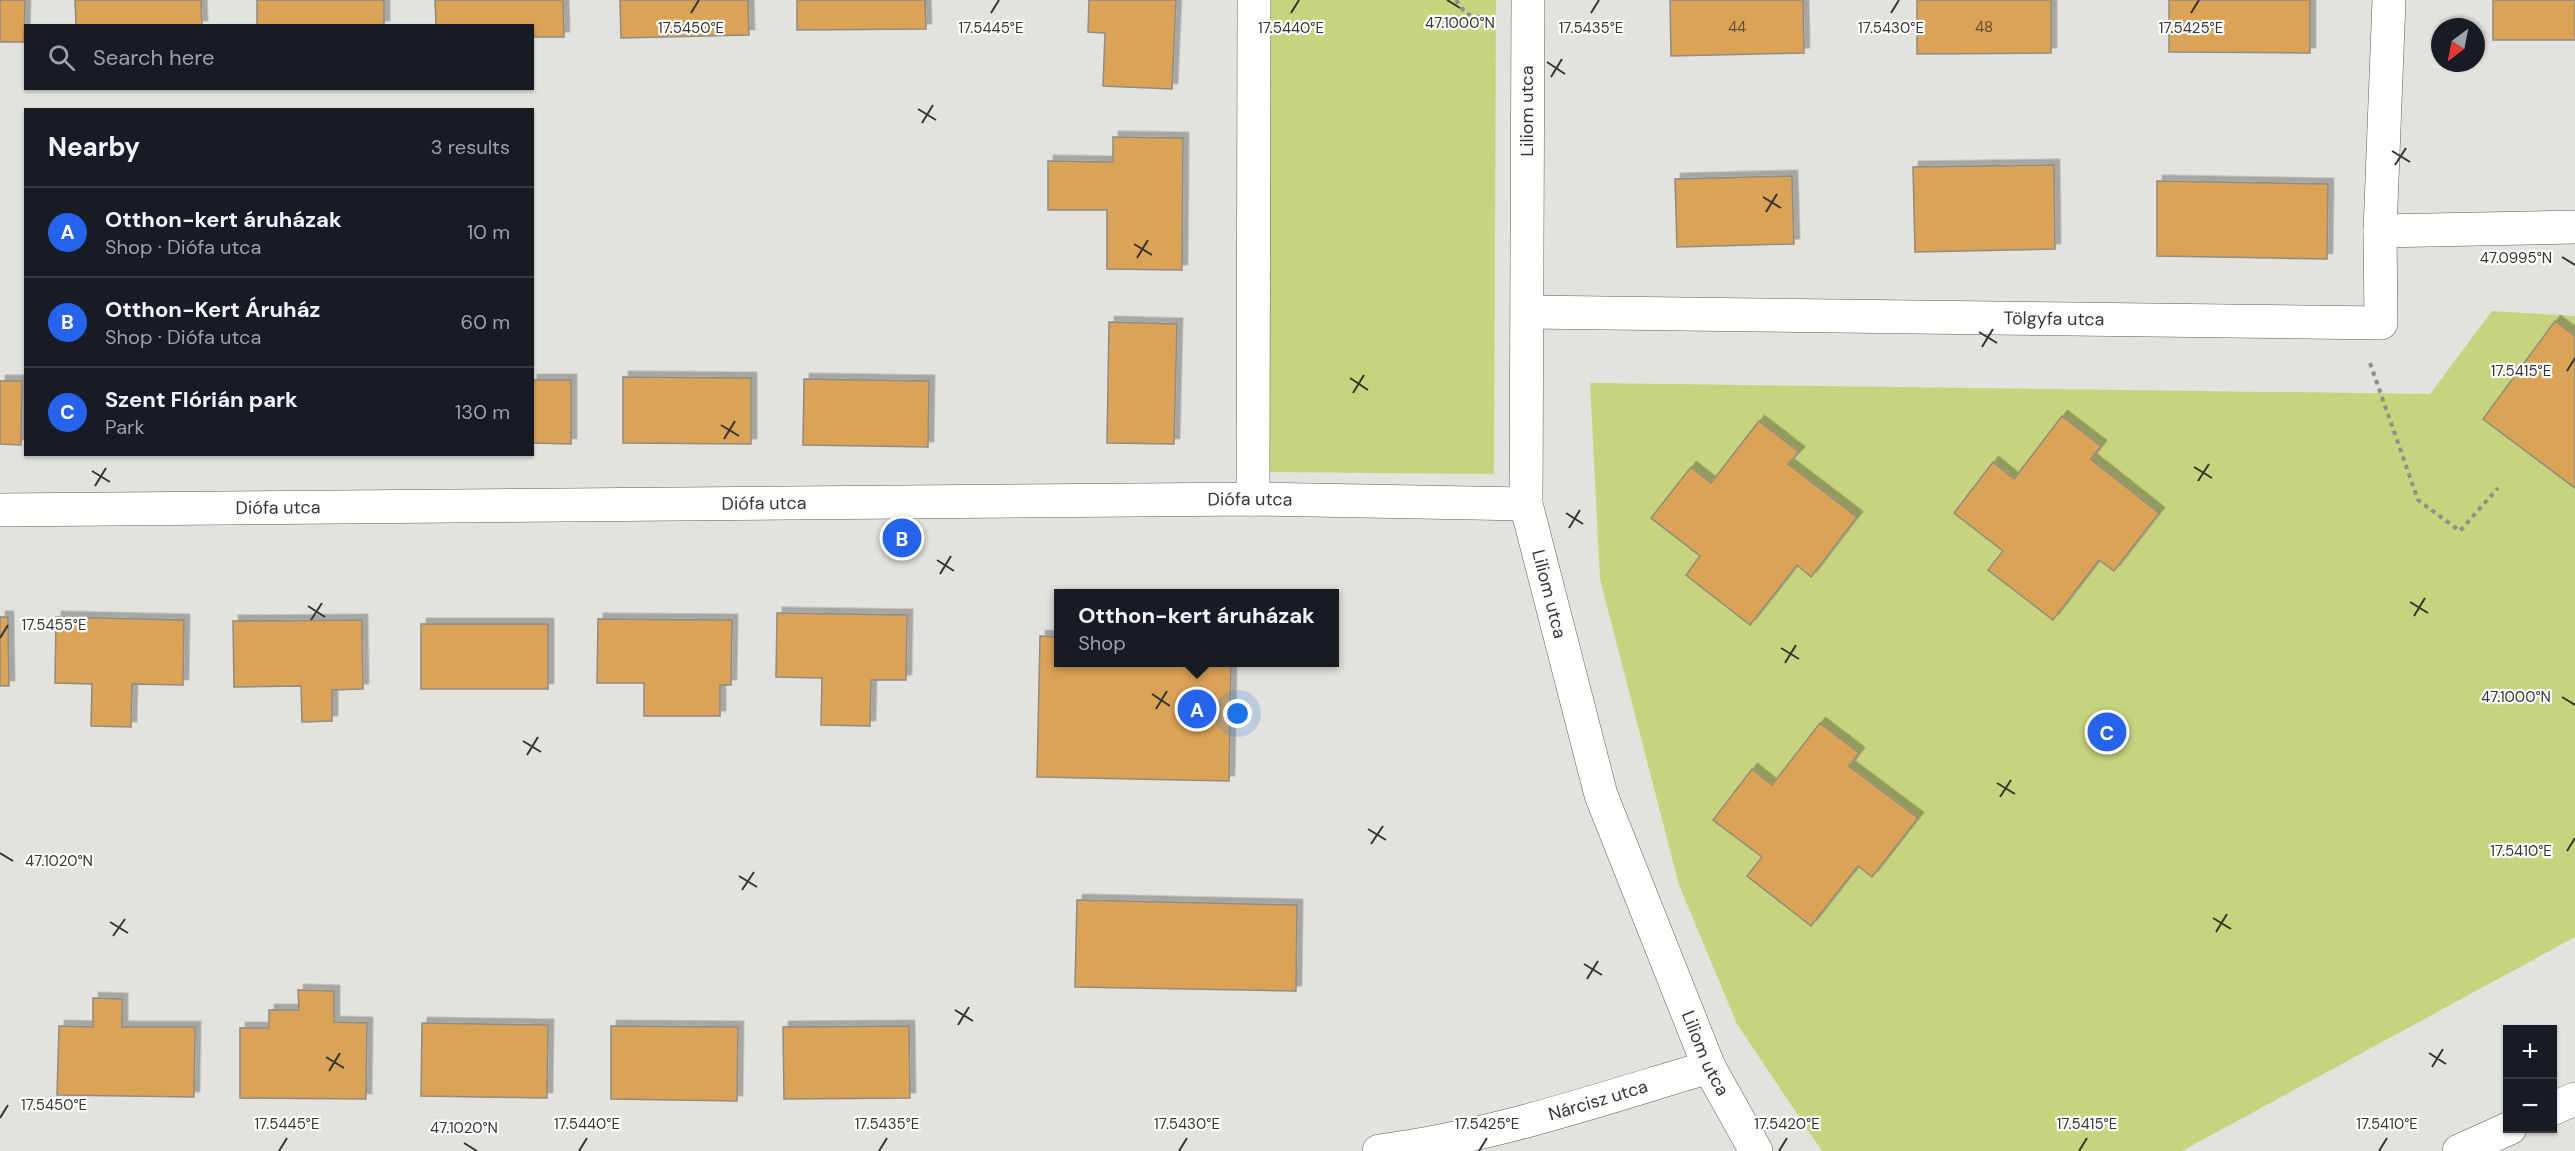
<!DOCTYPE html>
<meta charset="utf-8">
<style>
:root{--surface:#171b24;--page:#242831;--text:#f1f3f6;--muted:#9ea1a6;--line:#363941;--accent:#2563eb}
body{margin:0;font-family:"DM Sans",sans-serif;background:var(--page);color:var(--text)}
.controls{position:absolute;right:18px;bottom:18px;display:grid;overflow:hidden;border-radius:0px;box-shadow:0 2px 4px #0004}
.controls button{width:54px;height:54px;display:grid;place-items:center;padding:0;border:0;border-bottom:2px solid var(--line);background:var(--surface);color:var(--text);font:30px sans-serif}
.compass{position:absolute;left:2431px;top:18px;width:54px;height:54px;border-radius:50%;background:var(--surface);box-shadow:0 2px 4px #0004;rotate:212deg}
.you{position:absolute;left:1238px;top:714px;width:21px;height:21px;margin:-15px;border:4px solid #fff;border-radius:50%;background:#1a73e8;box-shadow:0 0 0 9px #1a73e833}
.badge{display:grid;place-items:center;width:39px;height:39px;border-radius:50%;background:var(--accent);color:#fff;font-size:20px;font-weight:700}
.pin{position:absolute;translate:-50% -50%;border:3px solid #fff;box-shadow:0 2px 6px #0006}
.popup{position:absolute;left:1054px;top:589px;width:285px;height:78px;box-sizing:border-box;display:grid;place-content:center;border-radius:0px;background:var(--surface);filter:drop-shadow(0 2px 4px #0005);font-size:20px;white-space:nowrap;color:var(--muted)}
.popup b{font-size:22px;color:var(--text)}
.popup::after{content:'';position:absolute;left:50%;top:100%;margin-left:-12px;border:12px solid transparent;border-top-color:var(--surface)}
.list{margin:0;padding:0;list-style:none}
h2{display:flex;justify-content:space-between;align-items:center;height:78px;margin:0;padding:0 24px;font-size:26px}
h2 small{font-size:20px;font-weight:400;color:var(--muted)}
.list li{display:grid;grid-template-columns:39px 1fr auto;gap:18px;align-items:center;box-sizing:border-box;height:90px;padding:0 24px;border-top:2px solid var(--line)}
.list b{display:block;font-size:22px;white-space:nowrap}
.list p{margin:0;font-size:20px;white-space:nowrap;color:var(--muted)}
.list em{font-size:20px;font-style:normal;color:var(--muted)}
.icon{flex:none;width:33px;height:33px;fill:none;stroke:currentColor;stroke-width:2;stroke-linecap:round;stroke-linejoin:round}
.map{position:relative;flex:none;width:2575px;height:1151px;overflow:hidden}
.search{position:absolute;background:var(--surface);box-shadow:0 2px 4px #0004;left:24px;top:24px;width:510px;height:66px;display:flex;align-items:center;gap:15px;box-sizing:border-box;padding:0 21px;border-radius:0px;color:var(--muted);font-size:22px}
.panel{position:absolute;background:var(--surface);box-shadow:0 2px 4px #0004;left:24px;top:108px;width:510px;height:348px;border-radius:0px}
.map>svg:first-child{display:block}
.green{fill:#c7d37d}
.building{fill:#dba354;stroke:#8f8b86;stroke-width:1.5;filter:url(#shadow)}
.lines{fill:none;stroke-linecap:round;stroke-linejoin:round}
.minor-casing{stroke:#605e59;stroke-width:34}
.path{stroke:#908f8b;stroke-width:4;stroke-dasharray:4.5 4.5;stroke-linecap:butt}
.minor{stroke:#fff;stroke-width:33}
.ticks{fill:none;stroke:#363533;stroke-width:2}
.labels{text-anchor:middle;stroke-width:4.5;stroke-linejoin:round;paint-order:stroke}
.number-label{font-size:15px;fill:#5f503b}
.street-label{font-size:18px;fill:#363533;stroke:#fff}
.ticks-label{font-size:15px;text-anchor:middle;fill:#363533;stroke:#fff;stroke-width:4.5;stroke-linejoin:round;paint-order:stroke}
</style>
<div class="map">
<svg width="2575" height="1151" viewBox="0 0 2575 1151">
<defs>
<filter id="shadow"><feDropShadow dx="5.5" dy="-5.5" stdDeviation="0" flood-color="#0004"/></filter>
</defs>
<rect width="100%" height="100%" fill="#e4e2dc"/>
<g class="green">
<path d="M1271,0h225l-2,474 -226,-2z"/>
<path d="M2492,311l83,5v621l-393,214h-360l-85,-127 -58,-139 -79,-306 -10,-196 840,11z"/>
</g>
<g class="building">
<path d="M0,0h25l-1,42h-24z"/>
<path d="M75,0h126l1,26h-126z"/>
<rect x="257" y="0" width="127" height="26"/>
<path d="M435,0h128l1,37h-32v-11h-96z"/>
<path d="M620,0h128l1,35 -128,3z"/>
<path d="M797,0h128l1,29 -129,1z"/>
<path d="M1089,0h87l-4,89 -69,-3 2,-53 -17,-1z"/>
<path d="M1670,0h133l1,53 -133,3z"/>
<path d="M1917,0h134v53l-134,1z"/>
<path d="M2169,0h141v53l-141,-1z"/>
<rect x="2493" y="0" width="82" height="40"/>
<path d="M1113,137l70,1 -1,132 -75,-1v-59h-59v-49l65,1z"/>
<path d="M2054,165l1,84 -140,3 -2,-85z"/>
<path d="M1792,176l2,68 -117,3 -2,-68z"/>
<path d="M2157,181l171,3 -1,75 -170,-3z"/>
<path d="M2555,321l20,15v152l-92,-69z"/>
<path d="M1109,322l68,2 -3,120 -67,-1z"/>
<path d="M623,377l128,1v66l-128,-1z"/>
<path d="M804,379l125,2 -1,66 -125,-2z"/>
<path d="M532,380h39v64l-39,-1z"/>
<path d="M0,381h22l-1,64 -21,-1z"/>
<path d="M2062,416l39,30 -10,13 68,54 -45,58 -15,-11 -46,60 -65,-50 15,-19 -49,-38 39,-51 21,17z"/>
<path d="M1759,421l40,31 -11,12 69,53 -46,60 -14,-12 -47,60 -64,-50 14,-19 -49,-38 40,-51 20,16z"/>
<path d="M777,613l130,2 -1,65h-35l-1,46 -49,-1 1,-47 -46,-1z"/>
<path d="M0,617h8l1,69h-9z"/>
<path d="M56,617l128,3 -1,65 -51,-1 -1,43 -40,-1 1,-42 -37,-1z"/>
<path d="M598,619l134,1 -1,65h-11v31h-76v-33h-47z"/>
<path d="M362,620l1,69 -31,1v31l-30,1 -1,-36 -67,1 -1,-66z"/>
<rect x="421" y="624" width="127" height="65"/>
<path d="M1040,636l19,1v25h172l-2,119 -192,-4z"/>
<path d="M1820,723l39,30 -10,13 69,52 -46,59 -14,-11 -47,60 -64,-50 15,-19 -49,-37 39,-51 20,16z"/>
<path d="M1077,900l220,5 -1,86 -221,-4z"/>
<path d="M298,990l36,1v31l33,1 -1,76 -126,-1v-70h29v-18h30z"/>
<path d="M93,998l29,1v28h73l-1,70 -137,-2 2,-69 34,1z"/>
<path d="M422,1023l126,2 -1,73 -126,-2z"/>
<path d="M611,1026l127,1 -1,74 -126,-2z"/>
<path d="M909,1026l1,72 -126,1 -1,-72z"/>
</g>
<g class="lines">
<g class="minor-casing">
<g id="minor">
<path id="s1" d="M1528,0l-2,504 75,291 108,272 47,84"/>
<path d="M2380,231l195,-4"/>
<path id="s2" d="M1528,312l853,11 -1,-92 9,-231"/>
<path d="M1253,499l1,-499"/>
<path id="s3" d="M0,510l1253,-11 273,5"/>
<path d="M2552,1109l23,-10"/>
<path id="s4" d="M1379,1151c112,-14 222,-52 330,-84"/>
<path d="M2459,1151l51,-23"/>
</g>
</g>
<g class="path">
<path d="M1456,0l10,14 23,6"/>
<path d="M2370,363l48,137 42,31 38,-43"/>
</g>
<use href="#minor" class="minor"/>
</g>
<path class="ticks" d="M1447,0l13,8M691,13l8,-13M991,13l8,-13M1291,13l8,-13M1591,13l8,-13M1891,13l8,-13M2191,13l8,-13M1547,62l18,12M1551,77l11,-18M918,109l18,11M922,123l11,-18M2392,151l18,11M2395,165l11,-17M1763,197l18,11M1766,212l11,-18M1134,244l18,11M2562,257l13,8M1137,258l11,-18M1979,332l18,11M1982,347l11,-18M2567,371l8,-13M1350,378l18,12M1353,393l11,-18M721,425l18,11M724,439l11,-18M2194,467l18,11M92,471l18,11M2198,481l11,-17M95,486l11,-18M1566,513l17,11M1569,528l11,-18M937,560l17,11M940,574l11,-18M2410,602l18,11M308,606l17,11M2414,616l11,-18M311,620l11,-17M0,638l8,-13M1781,648l18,11M1785,663l11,-18M1152,694l18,12M2562,697l13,8M1156,709l11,-18M523,741l18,11M527,755l11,-18M1997,783l18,11M2000,797l11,-17M1368,829l18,11M1371,844l12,-18M2567,851l8,-13M0,853l13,8M739,876l18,11M742,890l12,-18M2213,918l18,11M110,922l18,11M2216,932l11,-18M113,936l12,-17M1584,964l18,11M1587,979l11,-18M955,1010l18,11M958,1025l11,-18M2429,1053l17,11M326,1057l18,11M2432,1067l11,-18M329,1071l11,-18M0,1118l8,-13M464,1143l13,8M279,1151l8,-13M579,1151l8,-13M879,1151l8,-13M1179,1151l8,-13M1479,1151l8,-13M1779,1151l8,-13M2079,1151l8,-13M2379,1151l8,-13"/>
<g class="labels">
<g class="number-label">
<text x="1737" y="32">44</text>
<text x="1984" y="32">48</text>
</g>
<g class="street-label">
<text transform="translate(1527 111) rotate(-90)" y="6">Liliom utca</text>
<text dy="6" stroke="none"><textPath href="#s2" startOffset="526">Tölgyfa utca</textPath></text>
<text dy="6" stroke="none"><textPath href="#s3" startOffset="1250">Diófa utca</textPath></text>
<text dy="6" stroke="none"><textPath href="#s3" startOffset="764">Diófa utca</textPath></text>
<text dy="6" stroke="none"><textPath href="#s3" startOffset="278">Diófa utca</textPath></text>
<text dy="6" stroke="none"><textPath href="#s1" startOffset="597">Liliom utca</textPath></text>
<text dy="6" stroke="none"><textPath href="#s1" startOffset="1083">Liliom utca</textPath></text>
<text dy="6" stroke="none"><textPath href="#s4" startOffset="225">Nárcisz utca</textPath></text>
</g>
</g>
<g class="ticks-label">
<text x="1460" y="28">47.1000°N</text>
<text x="691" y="33">17.5450°E</text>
<text x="991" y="33">17.5445°E</text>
<text x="1291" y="33">17.5440°E</text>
<text x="1591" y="33">17.5435°E</text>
<text x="1891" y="33">17.5430°E</text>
<text x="2191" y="33">17.5425°E</text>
<text x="2516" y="263">47.0995°N</text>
<text x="2521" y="376">17.5415°E</text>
<text x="54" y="630">17.5455°E</text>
<text x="2516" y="702">47.1000°N</text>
<text x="2521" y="856">17.5410°E</text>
<text x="59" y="866">47.1020°N</text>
<text x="54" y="1110">17.5450°E</text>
<text x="287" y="1129">17.5445°E</text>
<text x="587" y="1129">17.5440°E</text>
<text x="887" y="1129">17.5435°E</text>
<text x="1187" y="1129">17.5430°E</text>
<text x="1487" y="1129">17.5425°E</text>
<text x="1787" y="1129">17.5420°E</text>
<text x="2087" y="1129">17.5415°E</text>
<text x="2387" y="1129">17.5410°E</text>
<text x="464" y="1133">47.1020°N</text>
</g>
</svg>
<div class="controls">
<button>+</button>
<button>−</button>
</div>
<svg class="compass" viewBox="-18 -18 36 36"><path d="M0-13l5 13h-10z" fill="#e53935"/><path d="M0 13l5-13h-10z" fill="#9ea1a6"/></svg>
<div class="you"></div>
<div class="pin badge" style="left:1197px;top:709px">A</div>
<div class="popup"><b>Otthon-kert áruházak</b>Shop</div>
<div class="pin badge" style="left:902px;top:538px">B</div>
<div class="pin badge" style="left:2107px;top:732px">C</div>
<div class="search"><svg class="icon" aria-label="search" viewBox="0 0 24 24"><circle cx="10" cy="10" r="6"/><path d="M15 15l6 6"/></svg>Search here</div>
<section class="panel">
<h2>Nearby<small>3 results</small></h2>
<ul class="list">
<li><span class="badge">A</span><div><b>Otthon-kert áruházak</b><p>Shop · Diófa utca</p></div><em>10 m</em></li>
<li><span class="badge">B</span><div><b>Otthon-Kert Áruház</b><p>Shop · Diófa utca</p></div><em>60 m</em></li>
<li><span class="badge">C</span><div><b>Szent Flórián park</b><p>Park</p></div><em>130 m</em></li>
</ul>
</section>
</div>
